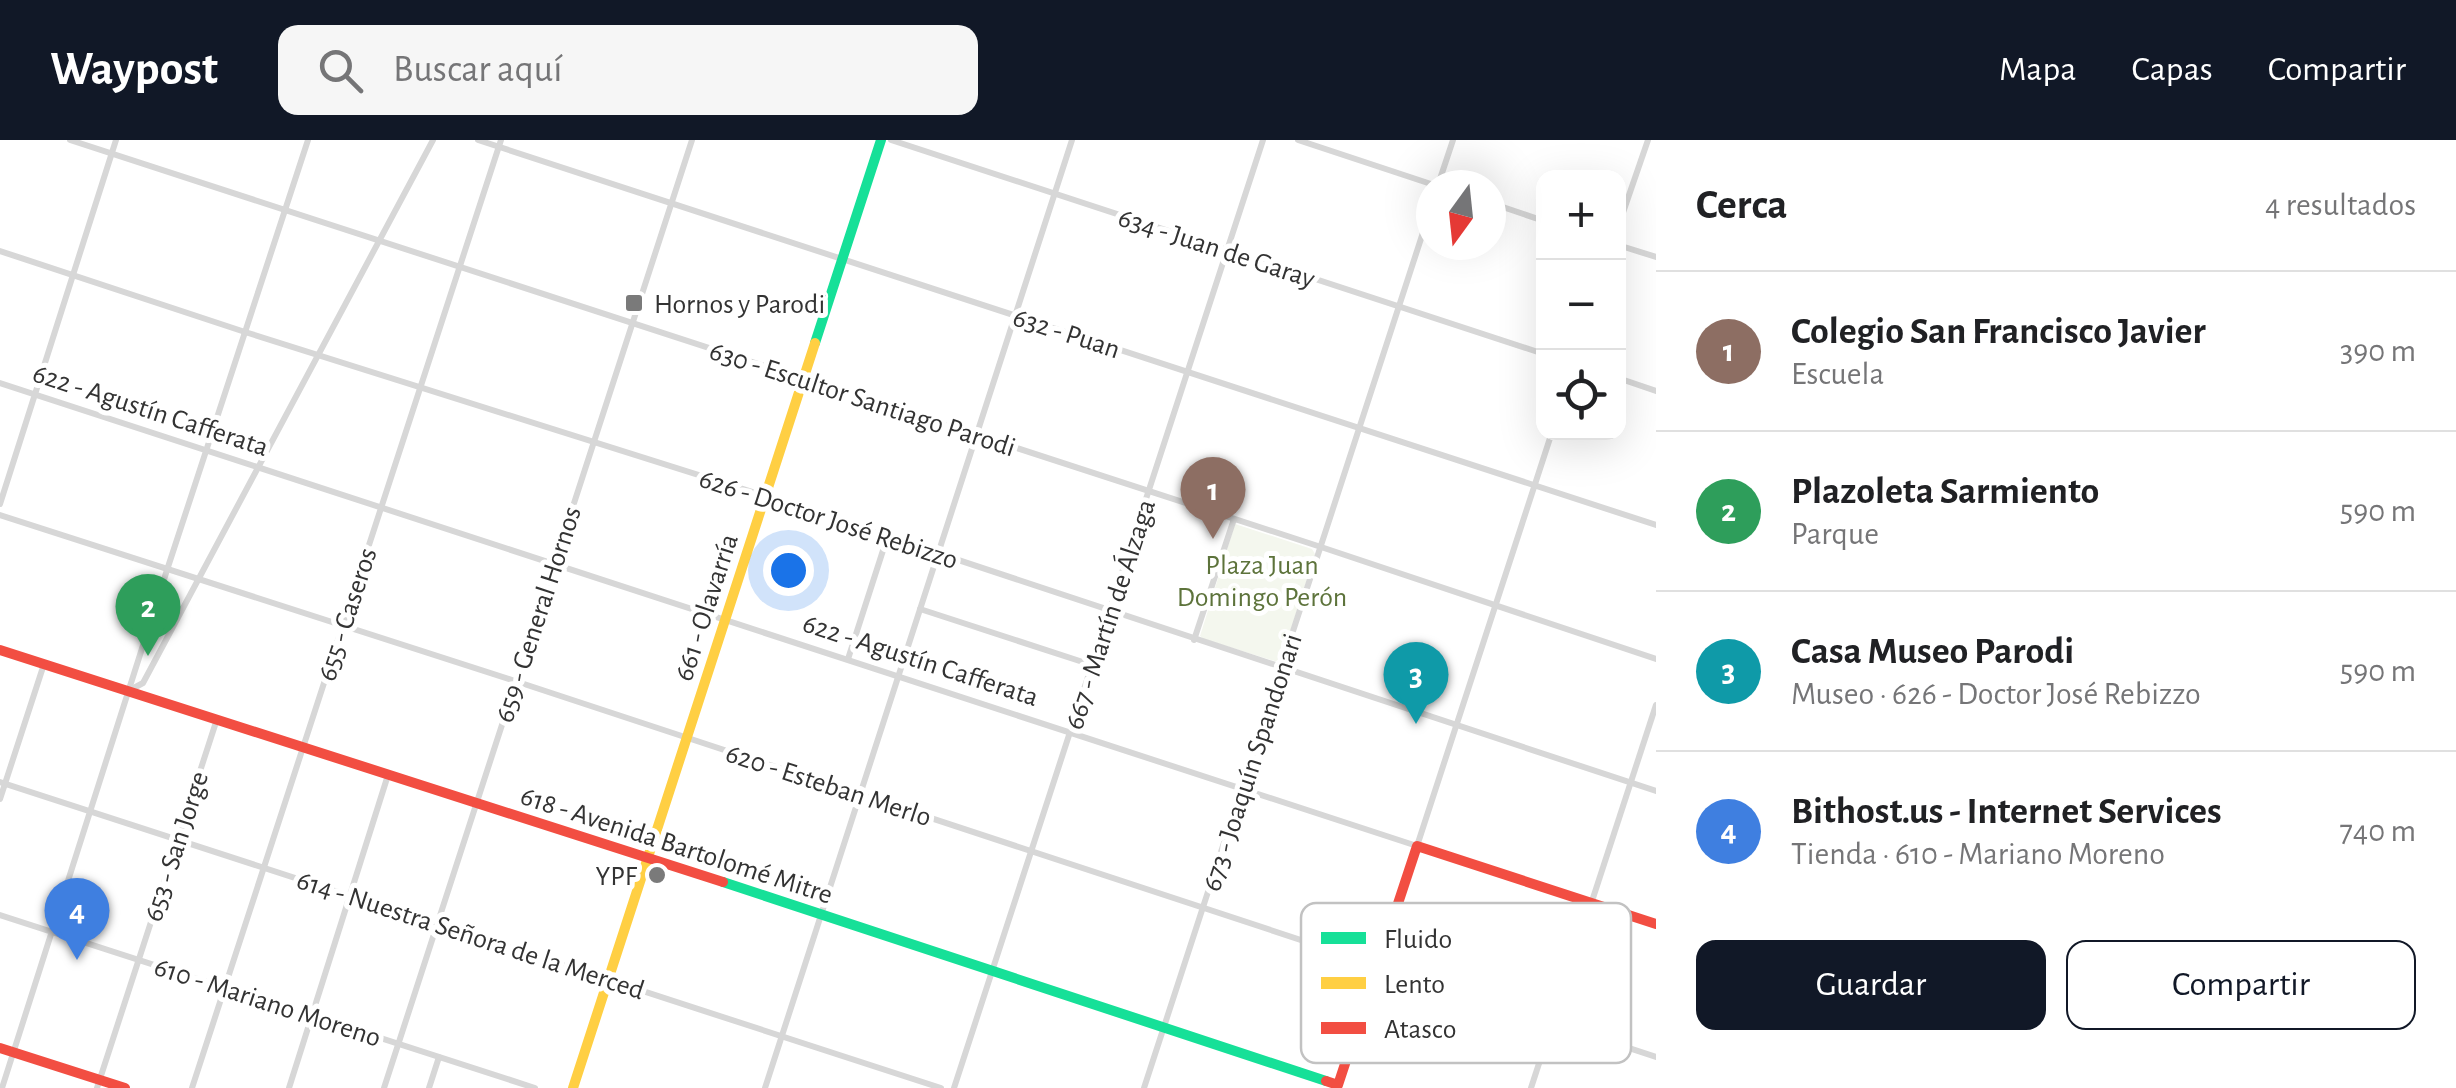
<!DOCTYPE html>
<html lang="es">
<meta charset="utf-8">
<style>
:root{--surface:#fff;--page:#f6f6f6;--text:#202124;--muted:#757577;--line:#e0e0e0;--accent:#111827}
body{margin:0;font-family:"Alegreya Sans",sans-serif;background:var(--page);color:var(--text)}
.controls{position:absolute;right:30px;top:30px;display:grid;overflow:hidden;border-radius:20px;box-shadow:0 10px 40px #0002}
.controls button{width:90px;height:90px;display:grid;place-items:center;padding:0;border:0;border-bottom:2px solid var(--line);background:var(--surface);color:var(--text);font:50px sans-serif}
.compass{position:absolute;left:1416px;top:30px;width:90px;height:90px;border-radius:50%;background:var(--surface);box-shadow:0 10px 40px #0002;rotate:195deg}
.you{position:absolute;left:788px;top:430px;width:35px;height:35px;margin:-25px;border:8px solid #fff;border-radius:50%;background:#1a73e8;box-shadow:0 0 0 15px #1a73e833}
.badge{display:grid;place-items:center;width:65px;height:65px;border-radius:50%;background:var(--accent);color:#fff;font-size:32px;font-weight:700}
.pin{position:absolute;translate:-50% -82px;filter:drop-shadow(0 2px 5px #0008)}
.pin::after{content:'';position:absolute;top:52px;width:35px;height:30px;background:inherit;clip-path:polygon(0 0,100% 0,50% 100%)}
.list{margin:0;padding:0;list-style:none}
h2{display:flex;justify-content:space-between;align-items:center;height:130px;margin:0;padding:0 40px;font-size:42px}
h2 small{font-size:32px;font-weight:400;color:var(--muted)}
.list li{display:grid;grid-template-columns:65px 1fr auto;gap:30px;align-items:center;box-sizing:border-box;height:160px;padding:0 40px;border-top:2px solid var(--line)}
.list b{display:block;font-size:38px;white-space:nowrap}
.list p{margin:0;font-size:32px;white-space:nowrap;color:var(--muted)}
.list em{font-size:32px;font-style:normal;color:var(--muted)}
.actions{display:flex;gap:20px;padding:30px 40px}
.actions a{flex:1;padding:22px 0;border:2px solid var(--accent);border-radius:20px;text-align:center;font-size:35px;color:var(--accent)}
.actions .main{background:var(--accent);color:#fff}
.icon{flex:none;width:55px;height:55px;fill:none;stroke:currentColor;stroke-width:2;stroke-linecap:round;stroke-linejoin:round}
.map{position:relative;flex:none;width:1656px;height:948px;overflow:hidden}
header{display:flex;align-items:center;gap:60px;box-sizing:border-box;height:140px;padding:0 50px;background:var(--accent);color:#fff}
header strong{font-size:48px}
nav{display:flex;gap:55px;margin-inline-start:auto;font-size:35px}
.search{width:700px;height:90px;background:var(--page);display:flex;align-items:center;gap:25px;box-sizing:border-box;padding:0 35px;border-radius:20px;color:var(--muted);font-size:38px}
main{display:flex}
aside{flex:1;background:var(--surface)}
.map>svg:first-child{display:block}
.green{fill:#f4f7ee}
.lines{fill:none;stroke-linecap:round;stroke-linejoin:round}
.street{stroke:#d7d7d7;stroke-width:6}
.fast{stroke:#16e098;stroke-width:10}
.slow{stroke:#ffcf43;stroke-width:10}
.jam{stroke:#f24e42;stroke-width:10}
.poi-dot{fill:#7a7a7a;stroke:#fff;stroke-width:4}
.labels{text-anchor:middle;stroke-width:10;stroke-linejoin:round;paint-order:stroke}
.street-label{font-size:28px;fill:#333;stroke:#fff}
.poi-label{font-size:28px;fill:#333;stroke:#fff;text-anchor:start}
.park-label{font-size:28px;fill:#5d733b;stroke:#fff}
.key{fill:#fff;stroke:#c2c2c2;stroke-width:2.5}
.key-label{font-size:28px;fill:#333}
</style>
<header>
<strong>Waypost</strong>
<div class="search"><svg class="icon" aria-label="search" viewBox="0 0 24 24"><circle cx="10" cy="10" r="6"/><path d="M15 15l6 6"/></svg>Buscar aquí</div>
<nav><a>Mapa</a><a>Capas</a><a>Compartir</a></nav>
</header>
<main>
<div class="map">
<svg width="1656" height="948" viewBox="0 0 1656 948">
<rect width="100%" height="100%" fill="#fff"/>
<path class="green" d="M1235,384l77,25 3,5 -33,103 -4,5 -74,-23 -4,-3z"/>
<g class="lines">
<g class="street">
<path d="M70,0l1251,407 335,112"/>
<path d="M478,0l1178,385"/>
<path d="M891,0l653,214"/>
<path d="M1298,0l136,45"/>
<path d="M1438,45l15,-45"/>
<path d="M1491,63l53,18"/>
<path d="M1618,87l30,-87"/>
<path d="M1618,105l38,12"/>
<path d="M0,111l245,81 520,164 891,295"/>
<path d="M1618,238l38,13"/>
<path d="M0,243l1417,463 135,-414"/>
<path d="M0,364l116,-364"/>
<path d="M0,375l515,166 1141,376"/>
<path d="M920,469l172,56"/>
<path d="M1194,500l40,-121"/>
<path d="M848,519l39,-121"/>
<path d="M130,550l13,-7 290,-543"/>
<path d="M0,642l941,306"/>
<path d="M0,659l44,-135"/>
<path d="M0,775l535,173"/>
<path d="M2,948l165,-518 141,-430"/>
<path d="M97,948l120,-369"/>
<path d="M192,948l309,-948"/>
<path d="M289,948l99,-313"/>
<path d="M384,948l308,-948"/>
<path d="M429,948l10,-31"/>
<path d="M765,948l307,-948"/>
<path d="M954,948l309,-948"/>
<path d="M1144,948l287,-880"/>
<path d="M1531,948l125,-383"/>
</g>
<g class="fast">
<path d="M815,203l66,-203"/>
<path d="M723,742l603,199"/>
</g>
<path class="slow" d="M573,948l242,-745"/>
<g class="jam">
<path d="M0,510l723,232"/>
<path d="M0,908l125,40"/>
<path d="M1326,941l12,4 79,-239 239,78"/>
</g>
</g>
<g class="poi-dot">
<rect x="624" y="153" width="20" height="20" rx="5"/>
<circle cx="657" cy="735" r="10"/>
</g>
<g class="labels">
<g class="street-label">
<text transform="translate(1217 107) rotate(18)" y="10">634 - Juan de Garay</text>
<text transform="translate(1067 192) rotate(18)" y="10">632 - Puan</text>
<text transform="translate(863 258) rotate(18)" y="10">630 - Escultor Santiago Parodi</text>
<text transform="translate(151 269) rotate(18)" y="10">622 - Agustín Cafferata</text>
<text transform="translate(829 378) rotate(18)" y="10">626 - Doctor José Rebizzo</text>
<text transform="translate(705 467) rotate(-72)" y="10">661 - Olavarría</text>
<text transform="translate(346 474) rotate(-72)" y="10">655 - Caseros</text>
<text transform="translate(537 474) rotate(-72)" y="10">659 - General Hornos</text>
<text transform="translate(1109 474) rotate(-72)" y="10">667 - Martín de Álzaga</text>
<text transform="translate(921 519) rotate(18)" y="10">622 - Agustín Cafferata</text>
<text transform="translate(1251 622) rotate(-72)" y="10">673 - Joaquín Spandonari</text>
<text transform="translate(829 644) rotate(18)" y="10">620 - Esteban Merlo</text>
<text transform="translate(677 704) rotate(18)" y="10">618 - Avenida Bartolomé Mitre</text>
<text transform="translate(175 706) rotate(-72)" y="10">653 - San Jorge</text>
<text transform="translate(471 794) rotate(18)" y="10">614 - Nuestra Señora de la Merced</text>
<text transform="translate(268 861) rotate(18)" y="10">610 - Mariano Moreno</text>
</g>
<g class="poi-label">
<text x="654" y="173">Hornos y Parodi</text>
<text x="637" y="745" text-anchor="end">YPF</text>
</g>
<g class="park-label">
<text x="1262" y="434">Plaza Juan<tspan x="1262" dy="32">Domingo Perón</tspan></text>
</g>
</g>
<rect x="1301" y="763" width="330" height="160" rx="15" class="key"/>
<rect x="1321" y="792" width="45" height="12" fill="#16e098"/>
<rect x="1321" y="837" width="45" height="12" fill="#ffcf43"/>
<rect x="1321" y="882" width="45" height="12" fill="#f24e42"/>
<g class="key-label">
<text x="1384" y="808">Fluido</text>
<text x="1384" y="853">Lento</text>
<text x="1384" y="898">Atasco</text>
</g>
</svg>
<div class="controls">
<button>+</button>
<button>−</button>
<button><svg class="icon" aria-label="locate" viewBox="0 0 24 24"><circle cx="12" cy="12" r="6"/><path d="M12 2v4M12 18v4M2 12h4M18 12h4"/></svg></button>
</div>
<svg class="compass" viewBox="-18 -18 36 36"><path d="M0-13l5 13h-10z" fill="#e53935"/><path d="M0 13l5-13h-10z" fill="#757577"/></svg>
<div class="you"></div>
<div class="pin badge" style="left:1213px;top:399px;background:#8d6e63">1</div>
<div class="pin badge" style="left:148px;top:516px;background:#2e9e5b">2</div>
<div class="pin badge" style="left:1416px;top:584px;background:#0f9aa8">3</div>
<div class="pin badge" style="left:77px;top:820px;background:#3f7fe0">4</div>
</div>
<aside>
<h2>Cerca<small>4 resultados</small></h2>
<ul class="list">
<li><span class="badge" style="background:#8d6e63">1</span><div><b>Colegio San Francisco Javier</b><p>Escuela</p></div><em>390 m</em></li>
<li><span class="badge" style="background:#2e9e5b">2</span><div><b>Plazoleta Sarmiento</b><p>Parque</p></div><em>590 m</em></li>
<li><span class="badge" style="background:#0f9aa8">3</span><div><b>Casa Museo Parodi</b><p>Museo · 626 - Doctor José Rebizzo</p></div><em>590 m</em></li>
<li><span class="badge" style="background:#3f7fe0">4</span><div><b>Bithost.us - Internet Services</b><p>Tienda · 610 - Mariano Moreno</p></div><em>740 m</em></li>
</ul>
<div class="actions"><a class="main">Guardar</a><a>Compartir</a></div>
</aside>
</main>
